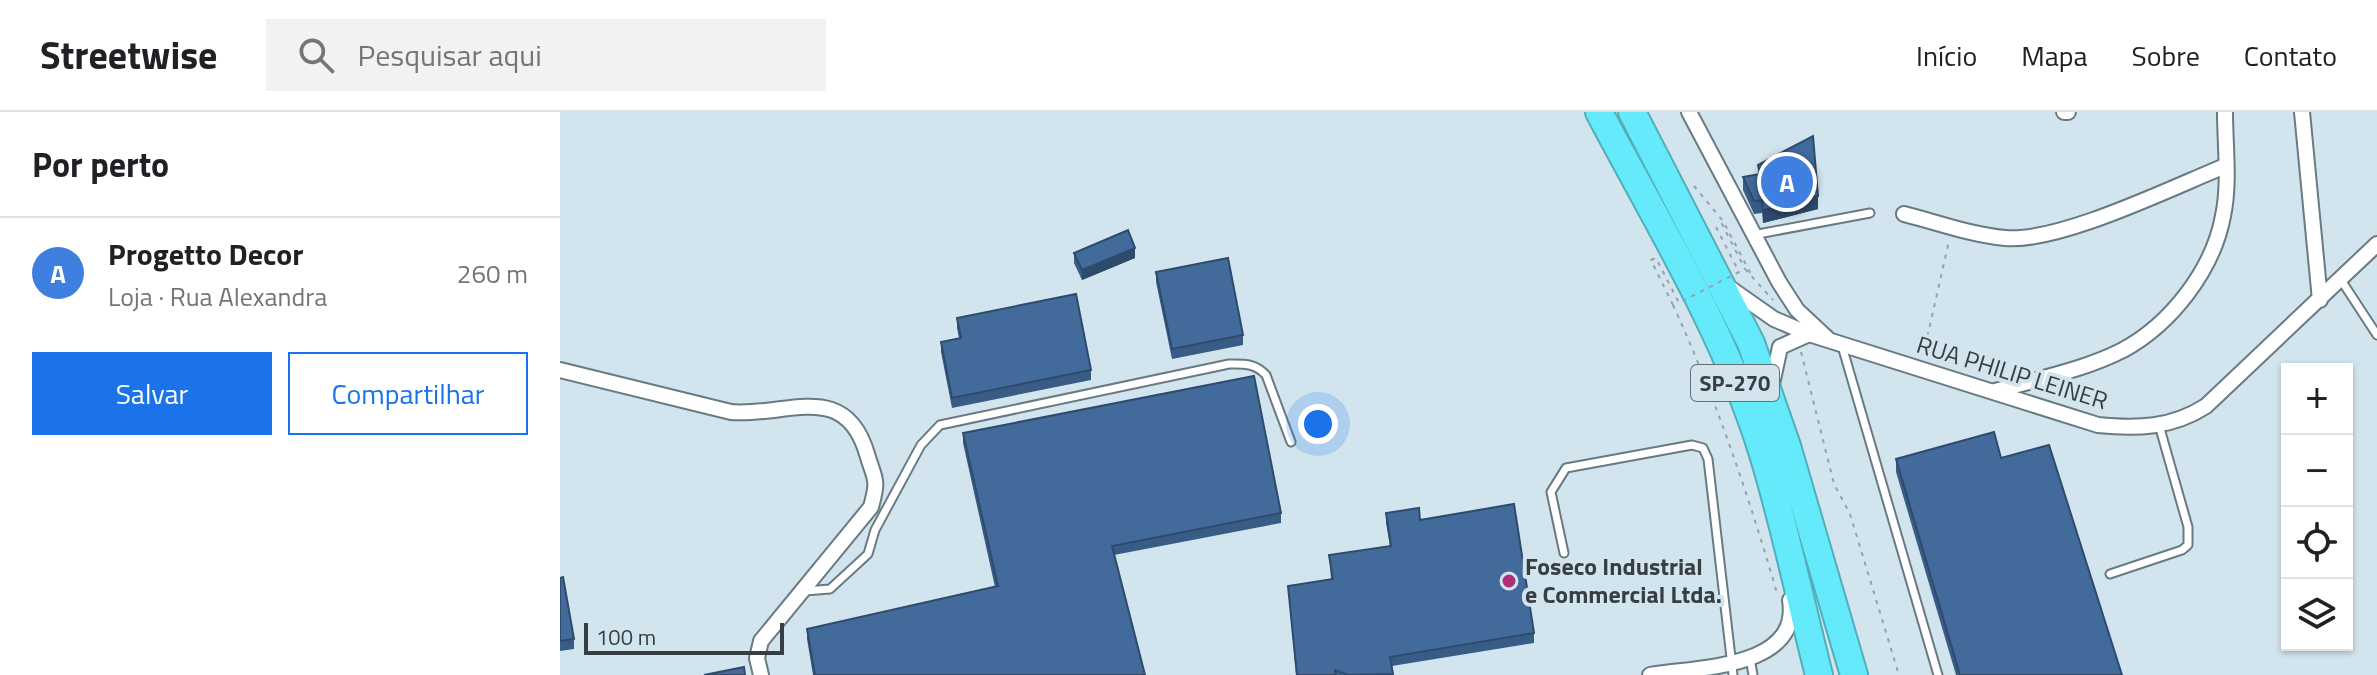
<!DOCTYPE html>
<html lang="pt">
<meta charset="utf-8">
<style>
:root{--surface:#fff;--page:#f2f2f2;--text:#202124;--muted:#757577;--line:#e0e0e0;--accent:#1a73e8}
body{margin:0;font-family:"Titillium Web",sans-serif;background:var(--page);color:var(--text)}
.controls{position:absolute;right:24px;bottom:24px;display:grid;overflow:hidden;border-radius:0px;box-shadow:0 2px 6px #0004}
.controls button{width:72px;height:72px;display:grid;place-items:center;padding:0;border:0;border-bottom:2px solid var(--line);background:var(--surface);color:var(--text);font:40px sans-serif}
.scale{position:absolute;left:24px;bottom:20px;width:200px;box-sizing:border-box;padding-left:8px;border:4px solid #363e41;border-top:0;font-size:22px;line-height:28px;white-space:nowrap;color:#363e41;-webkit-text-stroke:6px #d2e5ee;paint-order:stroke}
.you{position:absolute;left:758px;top:312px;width:28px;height:28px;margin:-20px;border:6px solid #fff;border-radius:50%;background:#1a73e8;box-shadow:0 0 0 12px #1a73e833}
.badge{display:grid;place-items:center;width:52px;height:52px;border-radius:50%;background:var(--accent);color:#fff;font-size:26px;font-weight:700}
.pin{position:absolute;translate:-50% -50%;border:4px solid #fff;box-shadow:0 2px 8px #0006}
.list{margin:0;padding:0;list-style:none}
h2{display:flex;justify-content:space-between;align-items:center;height:104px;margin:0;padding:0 32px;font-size:34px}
h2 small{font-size:26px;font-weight:400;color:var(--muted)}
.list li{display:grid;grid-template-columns:52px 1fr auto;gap:24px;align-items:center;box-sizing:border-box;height:112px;padding:0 32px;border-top:2px solid var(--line)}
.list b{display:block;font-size:30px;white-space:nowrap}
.list p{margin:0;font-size:26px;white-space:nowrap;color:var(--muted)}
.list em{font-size:26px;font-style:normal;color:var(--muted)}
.actions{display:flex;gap:16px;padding:24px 32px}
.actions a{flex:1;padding:18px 0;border:2px solid var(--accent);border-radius:0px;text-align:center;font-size:28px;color:var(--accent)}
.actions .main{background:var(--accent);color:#fff}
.icon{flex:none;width:44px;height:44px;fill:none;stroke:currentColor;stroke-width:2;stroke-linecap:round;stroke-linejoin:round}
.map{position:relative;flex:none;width:1817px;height:563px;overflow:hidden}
header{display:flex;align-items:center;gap:48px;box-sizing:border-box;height:112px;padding:0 40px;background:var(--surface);border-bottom:2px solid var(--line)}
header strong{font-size:38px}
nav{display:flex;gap:44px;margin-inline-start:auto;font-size:28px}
.search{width:560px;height:72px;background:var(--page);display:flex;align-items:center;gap:20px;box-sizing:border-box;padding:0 28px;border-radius:0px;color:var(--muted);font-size:30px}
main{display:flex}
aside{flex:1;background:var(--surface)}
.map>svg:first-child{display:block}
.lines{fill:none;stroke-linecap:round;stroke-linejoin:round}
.service-casing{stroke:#697a82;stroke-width:11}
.minor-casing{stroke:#697a82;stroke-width:18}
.motorway-casing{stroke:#54aeb9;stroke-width:30}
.path{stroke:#94a3a9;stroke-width:2;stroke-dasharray:4 6;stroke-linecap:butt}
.service{stroke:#fff;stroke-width:7}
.minor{stroke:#fff;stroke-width:14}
.motorway{stroke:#64eafa;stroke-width:26}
.path-bridge{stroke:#94a3a9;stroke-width:2;stroke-dasharray:4 6;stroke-linecap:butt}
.wall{fill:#395c86}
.shaded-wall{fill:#2e4b6d}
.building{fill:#426b9c;stroke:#2e4b6d;stroke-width:2}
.poi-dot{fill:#b02f7c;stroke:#d2e5ee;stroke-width:3}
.labels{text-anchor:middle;stroke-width:8;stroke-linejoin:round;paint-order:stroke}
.shield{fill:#d2e5ee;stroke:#657075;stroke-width:2}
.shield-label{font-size:22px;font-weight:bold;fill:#363e41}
.street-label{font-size:24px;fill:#363e41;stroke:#d2e5ee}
.poi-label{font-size:24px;font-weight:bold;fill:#363e41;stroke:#d2e5ee;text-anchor:start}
</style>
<header>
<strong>Streetwise</strong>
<div class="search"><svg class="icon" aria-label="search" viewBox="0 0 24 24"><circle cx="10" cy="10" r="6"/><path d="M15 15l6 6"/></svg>Pesquisar aqui</div>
<nav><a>Início</a><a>Mapa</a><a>Sobre</a><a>Contato</a></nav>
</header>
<main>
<aside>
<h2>Por perto<small></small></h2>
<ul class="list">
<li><span class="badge" style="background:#3f7fe0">A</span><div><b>Progetto Decor</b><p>Loja · Rua Alexandra</p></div><em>260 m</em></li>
</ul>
<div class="actions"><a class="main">Salvar</a><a>Compartilhar</a></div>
</aside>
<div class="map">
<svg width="1817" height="563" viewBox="0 0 1817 563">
<rect width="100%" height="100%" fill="#d2e5ee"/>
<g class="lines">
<g class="service-casing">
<g id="service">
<path d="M1193,123l117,-22"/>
<path d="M1781,168l36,55"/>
<path d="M1282,234l96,329"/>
<path d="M1004,441l-13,-61 15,-24 126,-23 11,3 5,11 25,216"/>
<path d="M1550,462l72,-24 6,-5v-18l-29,-102"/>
<path d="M245,479l25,-2 38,-35 7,-24 46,-85 19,-20 289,-61c16,0 26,-1 37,11l25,67"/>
<path d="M1190,546l3,17"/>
</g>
</g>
<g class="minor-casing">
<g id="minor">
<path d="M1129,0l90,170 18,28 30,28"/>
<path d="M1504,0h4"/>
<path d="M1742,0l18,188"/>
<path d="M1344,102c32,8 67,21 101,24 54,5 166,-50 220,-72"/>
<path d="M1167,174l47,33 35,15 289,91c39,4 74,3 108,-19l171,-162"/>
<path d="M0,258l171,42c55,5 114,-33 136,42 8,27 12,24 4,53l-110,134 -4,17 4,17"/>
<path d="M1212,272l8,-37 29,-13"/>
<path d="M1435,279c42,-12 89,-21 128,-41 48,-26 90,-80 100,-134 7,-33 2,-70 2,-104"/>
<path d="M1090,563c47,-8 151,-6 140,-75"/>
</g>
</g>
<g class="motorway-casing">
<g id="motorway">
<path d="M1039,0c58,110 126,220 163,339 23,74 38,150 57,224"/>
<path d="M1072,0l119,231 36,103 67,229"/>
</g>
</g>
<g class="path">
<path d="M1134,74l29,35 30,57"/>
<path d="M1185,157l28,31"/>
<path d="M1113,193c43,94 75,189 104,288"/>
<path d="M1241,240l33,132 16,30 49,161"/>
<path d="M1363,244l26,-115"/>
</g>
<use href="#service" class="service"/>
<use href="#minor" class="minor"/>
<use href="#motorway" class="motorway"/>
<path class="path-bridge" d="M1113,193l-22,-45 5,-2 23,45 60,-31 -23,-45 6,-3 23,45"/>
</g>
<g class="wall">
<path d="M1198,53l60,44 -55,14 -1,-10 -8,1 -11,-24v-13l15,-3z"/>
<path d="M514,141l61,5 -53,22 -8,-17z"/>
<path d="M596,160l87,63v10l-71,14 -16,-77z"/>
<path d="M397,206l134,52v10l-139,28 -11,-56v-10l18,-4 -2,-10z"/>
<path d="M403,321l318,80v10l-167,32 31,120h-332l-6,-36v-10l188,-42 -32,-144z"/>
<path d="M1441,346l121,217h-166l-60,-203v-13z"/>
<path d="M826,401l34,7 114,113v10l-142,23 1,9h-97l-8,-89 43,-7 -2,-24 61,-9 -4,-23z"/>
<path d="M0,466l14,61v10l-14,2z"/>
</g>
<g class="shaded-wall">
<path d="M1258,84v13l-55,14v-13z"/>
<path d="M575,136v10l-53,22v-10z"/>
</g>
<g class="building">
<path d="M1253,24l5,60 -55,14 -1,-10 -8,1 -11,-24 17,-3 -2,-9z"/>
<path d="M568,118l7,18 -53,22 -8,-17z"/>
<path d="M668,146l15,77 -71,14 -16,-77z"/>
<path d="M516,182l15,76 -139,28 -11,-56 20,-4 -4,-20z"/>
<path d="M694,264l27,137 -169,33 33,129h-330l-8,-46 191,-43 -35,-153z"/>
<path d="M1434,320l7,26 48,-13 73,230h-162l-64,-216z"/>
<path d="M954,392l20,129 -144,24 3,17 -45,1 -13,-5 1,5h-39l-9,-89 45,-7 -4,-24 62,-9 -5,-33 33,-5 1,12z"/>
<path d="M3,465l11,62 -14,2v-63z"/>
<path d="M184,555l1,8h-41z"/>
</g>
<circle class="poi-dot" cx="949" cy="469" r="8"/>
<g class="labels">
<rect class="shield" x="1131" y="253" width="88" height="36" rx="6"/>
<g class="shield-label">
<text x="1175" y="279">SP-270</text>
</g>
<g class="street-label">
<text transform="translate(1452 261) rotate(17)" y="8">RUA PHILIP LEINER</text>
</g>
<g class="poi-label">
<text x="965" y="463">Foseco Industrial<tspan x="965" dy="28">e Commercial Ltda.</tspan></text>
</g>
</g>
</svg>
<div class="controls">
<button>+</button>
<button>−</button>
<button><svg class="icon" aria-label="locate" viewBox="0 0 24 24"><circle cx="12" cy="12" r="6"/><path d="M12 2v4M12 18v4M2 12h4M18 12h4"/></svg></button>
<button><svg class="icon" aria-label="layers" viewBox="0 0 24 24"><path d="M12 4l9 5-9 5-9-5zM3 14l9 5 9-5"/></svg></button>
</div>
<div class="scale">100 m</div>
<div class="you"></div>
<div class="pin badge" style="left:1227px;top:70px;background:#3f7fe0">A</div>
</div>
</main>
